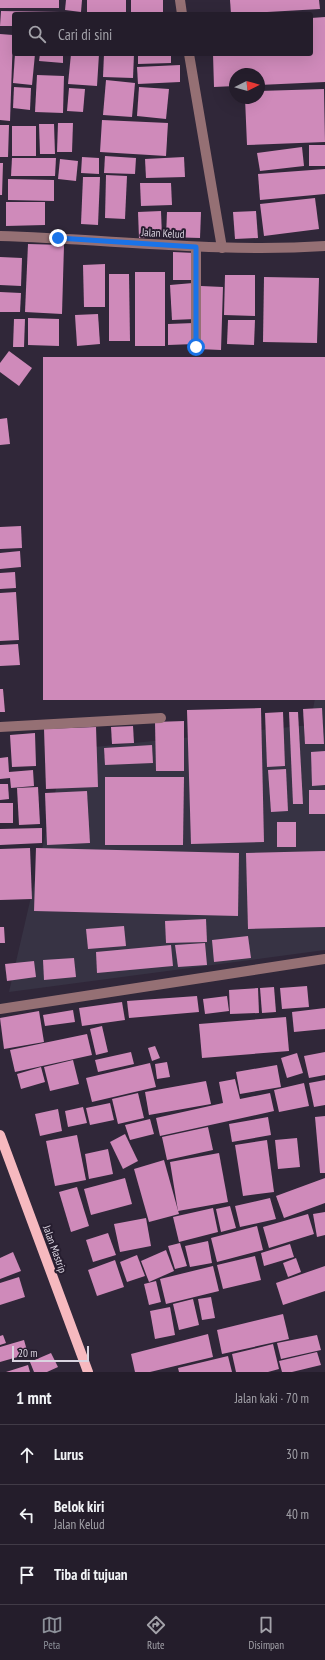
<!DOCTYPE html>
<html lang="id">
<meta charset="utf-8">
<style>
:root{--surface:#241d2b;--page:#2c2633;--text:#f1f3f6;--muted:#a3a2a9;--line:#413b47;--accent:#8c9099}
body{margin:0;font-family:"PT Sans Narrow",sans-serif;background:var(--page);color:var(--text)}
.compass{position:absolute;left:229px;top:68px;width:36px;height:36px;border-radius:50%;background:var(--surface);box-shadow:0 4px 16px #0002;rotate:84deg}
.scale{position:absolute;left:12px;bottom:10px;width:77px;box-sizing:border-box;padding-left:4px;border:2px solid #dad4e0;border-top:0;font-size:11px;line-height:14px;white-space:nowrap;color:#dad4e0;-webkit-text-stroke:3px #261d2f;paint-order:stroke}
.stop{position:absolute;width:12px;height:12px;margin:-9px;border:3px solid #1a73e8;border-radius:50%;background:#fff}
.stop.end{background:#1a73e8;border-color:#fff;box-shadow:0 1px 4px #0008}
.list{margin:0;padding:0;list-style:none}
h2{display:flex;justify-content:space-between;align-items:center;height:52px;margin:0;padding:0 16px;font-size:17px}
h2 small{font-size:13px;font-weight:400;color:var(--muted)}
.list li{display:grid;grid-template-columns:26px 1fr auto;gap:12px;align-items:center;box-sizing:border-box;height:60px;padding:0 16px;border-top:1px solid var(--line)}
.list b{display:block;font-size:15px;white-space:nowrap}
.list p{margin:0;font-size:13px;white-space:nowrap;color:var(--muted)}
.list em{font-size:13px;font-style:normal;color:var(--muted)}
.icon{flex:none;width:22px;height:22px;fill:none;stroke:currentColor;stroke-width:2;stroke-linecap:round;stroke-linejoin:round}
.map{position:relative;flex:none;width:325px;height:1372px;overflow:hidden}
.search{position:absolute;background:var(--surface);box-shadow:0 4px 16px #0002;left:12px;right:12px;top:12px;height:44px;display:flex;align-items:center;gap:10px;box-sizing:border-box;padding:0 14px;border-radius:4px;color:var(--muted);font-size:15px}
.sheet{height:232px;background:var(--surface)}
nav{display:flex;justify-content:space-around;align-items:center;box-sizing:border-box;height:56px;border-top:1px solid var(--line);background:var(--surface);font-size:11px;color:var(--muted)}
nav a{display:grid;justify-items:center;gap:2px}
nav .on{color:var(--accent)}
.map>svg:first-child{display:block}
.industrial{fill:#373344}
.building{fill:#cf8aba}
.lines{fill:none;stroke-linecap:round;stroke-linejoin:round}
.minor{stroke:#957074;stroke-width:10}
.major{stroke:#f6b9bf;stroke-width:10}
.route{stroke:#1a73e8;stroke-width:5}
.labels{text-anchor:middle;stroke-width:4;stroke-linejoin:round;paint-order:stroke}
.street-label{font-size:11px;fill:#dad4e0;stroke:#261d2f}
</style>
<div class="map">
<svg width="325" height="1372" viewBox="0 0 325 1372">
<rect width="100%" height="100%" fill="#302739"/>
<path class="industrial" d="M325,645v305l-316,42 56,-242 245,-25z"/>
<g class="building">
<rect x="0" y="0" width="59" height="8"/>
<path d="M66,0h16l-1,12 -16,-2z"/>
<rect x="87" y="0" width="39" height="14"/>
<rect x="131" y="0" width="32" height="14"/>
<path d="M230,0h89l1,9 -89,5z"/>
<path d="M1,11l59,1v2h-46v12h-14z"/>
<path d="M325,17v65l-66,3v-11h-24v12l-21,1 -1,-33h98v-36z"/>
<path d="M0,34l13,1 -3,86 -10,-1z"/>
<path d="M15,54h20l-3,31 -19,-2z"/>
<path d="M40,54h23v9l-24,-2z"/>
<path d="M71,54h28l-2,32 -29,-2z"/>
<path d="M104,54h30l-1,24 -30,-1z"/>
<path d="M138,54h33v9l-33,1z"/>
<path d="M180,65v17l-42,2 -1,-17z"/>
<path d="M37,75l27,1 -1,37 -28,-1z"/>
<path d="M106,80l29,3 -3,34 -29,-2z"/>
<path d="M14,87l17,1 -1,22 -17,-2z"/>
<path d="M139,87l30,2 -3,30 -29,-3z"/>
<path d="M69,88l16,1 -2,23 -16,-1z"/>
<path d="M324,89l1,53 -78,3 -2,-47h14v-7z"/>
<path d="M102,120l66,3 -2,33 -66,-4z"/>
<path d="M58,123h15l-1,29h-15z"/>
<path d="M39,124h15l1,30h-15z"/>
<path d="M0,125h9l-1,32h-8z"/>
<rect x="12" y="126" width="24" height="30"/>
<rect x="309" y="145" width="16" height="21"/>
<path d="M302,147l2,19 -44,5 -3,-18z"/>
<path d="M105,156l31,2 -1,16 -31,-1z"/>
<path d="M82,157l17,1v16l-18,-1z"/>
<path d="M184,157l1,20 -39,1 -1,-19z"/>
<path d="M12,158h44l-1,18h-44z"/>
<path d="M60,159l18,2 -2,20 -18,-2z"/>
<path d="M0,163h3l-1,32h-2z"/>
<path d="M325,169v25l-65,6 -2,-26z"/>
<path d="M106,175l21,1 -2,43 -20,-1z"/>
<path d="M83,177h17l-2,48 -17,-1z"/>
<path d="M8,179l46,1v21l-46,-1z"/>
<path d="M140,183h31l1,22 -31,1z"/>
<path d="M315,198l4,31 -55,7 -4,-32z"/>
<path d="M6,202h39v23l-39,1z"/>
<path d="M161,211l1,26 -23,1 -1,-26z"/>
<path d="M256,211l2,27 -23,1 -2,-27z"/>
<path d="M167,212h34l-1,26 -34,-1z"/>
<path d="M28,244l36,1 -2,69 -37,-2z"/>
<path d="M173,252l22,1v27h-22z"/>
<path d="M0,257l22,1 -1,28 -21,-1z"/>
<path d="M105,264v43h-21l-1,-42z"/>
<rect x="135" y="272" width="30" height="74"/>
<path d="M109,274h20l1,67h-21z"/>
<path d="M225,275h30v41l-31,-1z"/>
<path d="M264,277l55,1 -2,65 -54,-1z"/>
<path d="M193,283l2,36 -23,1 -2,-35z"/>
<path d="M201,286l22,1 -2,63 -23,-1z"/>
<path d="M0,292l21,1 -1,19h-20z"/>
<path d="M98,314l2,30 -23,2 -2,-31z"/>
<path d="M28,318l31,1v27l-31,-1z"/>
<path d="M14,319h11l-1,28h-11z"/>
<path d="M228,320h27l-1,25 -27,-1z"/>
<path d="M194,323l1,21 -27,1v-21z"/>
<path d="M9,351l23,17 -13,18 -19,-14v-9z"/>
<rect x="43" y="357" width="282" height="343"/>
<path d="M7,418l3,26 -10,1v-26z"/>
<path d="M21,526l1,22 -22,1v-22z"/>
<path d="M20,551l1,16 -21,2v-16z"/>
<path d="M15,572l1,16 -16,1v-16z"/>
<path d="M16,592l3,48 -19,1v-48z"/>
<path d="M18,644l2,21 -20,1v-21z"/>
<path d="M0,689h3l2,23h-5z"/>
<path d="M261,708l3,134 -73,2 -4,-134z"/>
<path d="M322,708l2,36h-19l-2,-35z"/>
<path d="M283,712l2,54 -18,1 -2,-54z"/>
<path d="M289,712h9l5,92h-10z"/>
<path d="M184,721v50h-28l-1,-49z"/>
<path d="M133,726l1,17 -22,1 -1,-17z"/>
<path d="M96,727l2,60 -52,2 -2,-60z"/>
<path d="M35,733l1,33 -24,1 -2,-32z"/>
<path d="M152,745l1,18 -48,2 -1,-17z"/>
<path d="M325,751v34l-13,1 -1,-34z"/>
<path d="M8,757l1,15 24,-2 1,16 -23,2 -1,-10 -10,1v-21z"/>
<path d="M286,769l2,42 -17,1 -3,-42z"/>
<path d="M105,777h79l-1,68h-78z"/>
<path d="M0,784h8l1,15 -9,1z"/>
<path d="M38,787l2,37 -21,1 -2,-37z"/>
<rect x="309" y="790" width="16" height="24"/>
<path d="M87,791l3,52 -43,2 -2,-52z"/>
<rect x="0" y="803" width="13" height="20"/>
<rect x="277" y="822" width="19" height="25"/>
<path d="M42,828v15l-42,2v-16z"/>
<path d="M30,848l2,51 -32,1v-51z"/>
<path d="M36,848l203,5 -1,63 -204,-5z"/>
<path d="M325,851v76l-77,2 -2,-76z"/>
<path d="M206,919l1,23 -41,1 -1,-22z"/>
<path d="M124,926l2,20 -38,3 -2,-20z"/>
<path d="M0,927h4l1,16h-5z"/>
<path d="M248,936l3,22 -37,4 -2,-22z"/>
<path d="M205,943l2,22 -29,2 -3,-22z"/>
<path d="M171,945l2,21 -76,7 -1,-21z"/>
<path d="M74,958l2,19 -32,3 -1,-20z"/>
<path d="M34,961l2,16 -29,4 -2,-17z"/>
<path d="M307,986l2,21 -27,2 -2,-21z"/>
<path d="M274,987l2,25 -14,1 -2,-25z"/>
<path d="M258,988l1,25 -29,1 -1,-24z"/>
<path d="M197,996l2,16 -70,6 -2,-17z"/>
<path d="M227,996l2,15 -24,3 -2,-15z"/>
<path d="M122,1002l3,18 -43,6 -3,-18z"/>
<path d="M325,1008v21l-31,3 -2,-20z"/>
<path d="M73,1010l2,12 -30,4 -2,-11z"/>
<path d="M39,1011l5,31 -40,7 -4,-31z"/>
<path d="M286,1017l3,34 -87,7 -3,-34z"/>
<path d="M102,1026l6,26 -12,3 -6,-26z"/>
<path d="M87,1034l5,21 -77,17 -5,-22z"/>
<path d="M155,1046l5,12 -8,3 -4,-13z"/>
<path d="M131,1052l3,12 -36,8 -3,-12z"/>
<path d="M325,1052v23l-16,3 -5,-22z"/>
<path d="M297,1053l6,20 -16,5 -6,-20z"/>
<path d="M73,1060l6,24 -29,7 -6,-24z"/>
<path d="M167,1062l3,15 -13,2 -2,-15z"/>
<path d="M150,1063l6,24 -64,15 -6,-24z"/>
<path d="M277,1065l4,22 -41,7 -4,-22z"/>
<path d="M41,1067l4,15 -24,7 -4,-15z"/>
<path d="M235,1079l5,20 30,-6 4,18 -114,25 -4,-18 67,-15 -4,-21z"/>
<path d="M325,1080v25l-11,2 -5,-24z"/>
<path d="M206,1081l5,23 -62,11 -4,-23z"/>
<path d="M304,1083l5,23 -30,6 -5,-22z"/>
<path d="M138,1093l6,25 -26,6 -6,-25z"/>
<path d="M110,1103l4,17 -24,5 -4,-17z"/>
<path d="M83,1107l4,16 -19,4 -3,-16z"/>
<path d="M58,1109l4,22 -22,5 -5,-22z"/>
<path d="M325,1116v57h-5l-5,-56z"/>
<path d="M268,1117l3,18 -39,7 -3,-18z"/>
<path d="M150,1119l4,15 -24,6 -5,-15z"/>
<path d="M208,1127l5,23 -46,10 -5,-23z"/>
<path d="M125,1134l13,27 -15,8 -13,-27z"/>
<path d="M77,1135l9,45 -31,6 -9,-45z"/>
<path d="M297,1138l3,29 -22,2 -3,-29z"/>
<path d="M267,1140l7,52 -31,4 -8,-51z"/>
<path d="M108,1149l5,25 -24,5 -4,-25z"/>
<path d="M219,1153l9,49 -50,9 -8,-49z"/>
<path d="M164,1160l15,54 -30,8 -15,-53z"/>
<path d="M125,1178l7,26 -41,11 -7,-26z"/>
<path d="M325,1178v25l-41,15 -8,-22z"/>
<path d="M77,1187l12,39 -18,6 -12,-40z"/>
<path d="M270,1198l6,21 -36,8 -5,-21z"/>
<path d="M230,1206l6,22 -15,4 -5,-23z"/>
<path d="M213,1208l5,24 -39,10 -6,-25z"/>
<path d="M325,1212v23l-8,2 -4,-23z"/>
<path d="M308,1214l6,20 -45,14 -6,-21z"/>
<path d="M146,1218l5,28 -31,6 -6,-28z"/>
<path d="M257,1226l6,24 -46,12 -6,-24z"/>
<path d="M108,1233l8,22 -23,7 -7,-22z"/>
<path d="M208,1241l4,22 -22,4 -5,-21z"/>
<path d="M180,1243l7,23 -12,3 -7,-23z"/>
<path d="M290,1244l4,13 -30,9 -3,-13z"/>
<path d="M166,1250l8,21 -25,11 -8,-21z"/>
<path d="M13,1252l8,19 -21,8v-21z"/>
<path d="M137,1255l8,21 -18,6 -7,-20z"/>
<path d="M255,1256l6,24 -38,9 -6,-24z"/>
<path d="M296,1258l5,14 -13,5 -5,-14z"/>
<path d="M115,1260l9,27 -27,9 -9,-26z"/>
<path d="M213,1266l6,25 -53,13 -6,-25z"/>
<path d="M325,1266v25l-42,14 -7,-22z"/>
<path d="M19,1277l6,20 -25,8v-22z"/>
<path d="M156,1281l5,21 -12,3 -5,-21z"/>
<path d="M211,1297l4,21 -13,2 -4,-21z"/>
<path d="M193,1299l6,26 -20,5 -6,-26z"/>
<path d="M170,1307l5,28 -20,4 -5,-28z"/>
<path d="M283,1314l6,25 -67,15 -5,-24z"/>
<path d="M208,1334l5,23 -63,15h-15l-4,-18z"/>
<path d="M3,1335l3,8 -6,2v-9z"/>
<path d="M317,1335l4,15 -40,9 -4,-16z"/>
<path d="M24,1340l4,14 -28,8v-15z"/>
<path d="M273,1344l6,25 -11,3h-32l-4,-18z"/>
<path d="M317,1352l4,13 -29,7h-10l-3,-11z"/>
<path d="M51,1353l7,14 -11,5h-13l-4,-10z"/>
<path d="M228,1356l4,16h-53l-1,-4z"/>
<path d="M28,1365l2,7h-24z"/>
</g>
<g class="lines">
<g class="minor">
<path d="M180,0l2,14"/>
<path d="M189,54l33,194"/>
<path d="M0,236c108,3 217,17 325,10"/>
<path d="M196,347v-100"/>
<path d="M0,727l161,-9"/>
<path d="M0,1009l325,-50"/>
</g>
<path class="major" d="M0,1135l88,237"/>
</g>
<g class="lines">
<path class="route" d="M58,238l138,9v100"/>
</g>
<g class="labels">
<g class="street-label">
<text transform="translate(163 233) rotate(3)" y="4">Jalan Kelud</text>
<text transform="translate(55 1249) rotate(70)" y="4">Jalan Mastrip</text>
</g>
</g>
</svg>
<svg class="compass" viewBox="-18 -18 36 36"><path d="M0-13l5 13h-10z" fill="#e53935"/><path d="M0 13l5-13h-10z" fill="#a3a2a9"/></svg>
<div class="scale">20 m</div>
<div class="stop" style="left:196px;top:347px"></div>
<div class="stop end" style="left:58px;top:238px"></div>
<div class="search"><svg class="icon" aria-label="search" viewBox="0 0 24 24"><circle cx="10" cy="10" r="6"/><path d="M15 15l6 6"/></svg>Cari di sini</div>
</div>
<section class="sheet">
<h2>1 mnt<small>Jalan kaki · 70 m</small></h2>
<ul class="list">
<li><svg class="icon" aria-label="ahead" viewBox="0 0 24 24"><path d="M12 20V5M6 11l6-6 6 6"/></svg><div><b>Lurus</b></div><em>30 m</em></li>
<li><svg class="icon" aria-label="left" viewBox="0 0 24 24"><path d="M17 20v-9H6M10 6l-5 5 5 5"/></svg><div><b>Belok kiri</b><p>Jalan Kelud</p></div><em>40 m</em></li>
<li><svg class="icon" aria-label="arrive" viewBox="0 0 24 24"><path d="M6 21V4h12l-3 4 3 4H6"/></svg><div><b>Tiba di tujuan</b></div></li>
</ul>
</section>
<nav>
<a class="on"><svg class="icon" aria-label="map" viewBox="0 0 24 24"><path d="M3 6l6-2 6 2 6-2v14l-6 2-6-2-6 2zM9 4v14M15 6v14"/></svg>Peta</a>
<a><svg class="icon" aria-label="directions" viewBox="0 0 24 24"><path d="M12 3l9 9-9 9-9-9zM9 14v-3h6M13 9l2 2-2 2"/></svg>Rute</a>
<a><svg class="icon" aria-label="saved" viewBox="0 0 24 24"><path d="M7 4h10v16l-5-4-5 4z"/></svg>Disimpan</a>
</nav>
